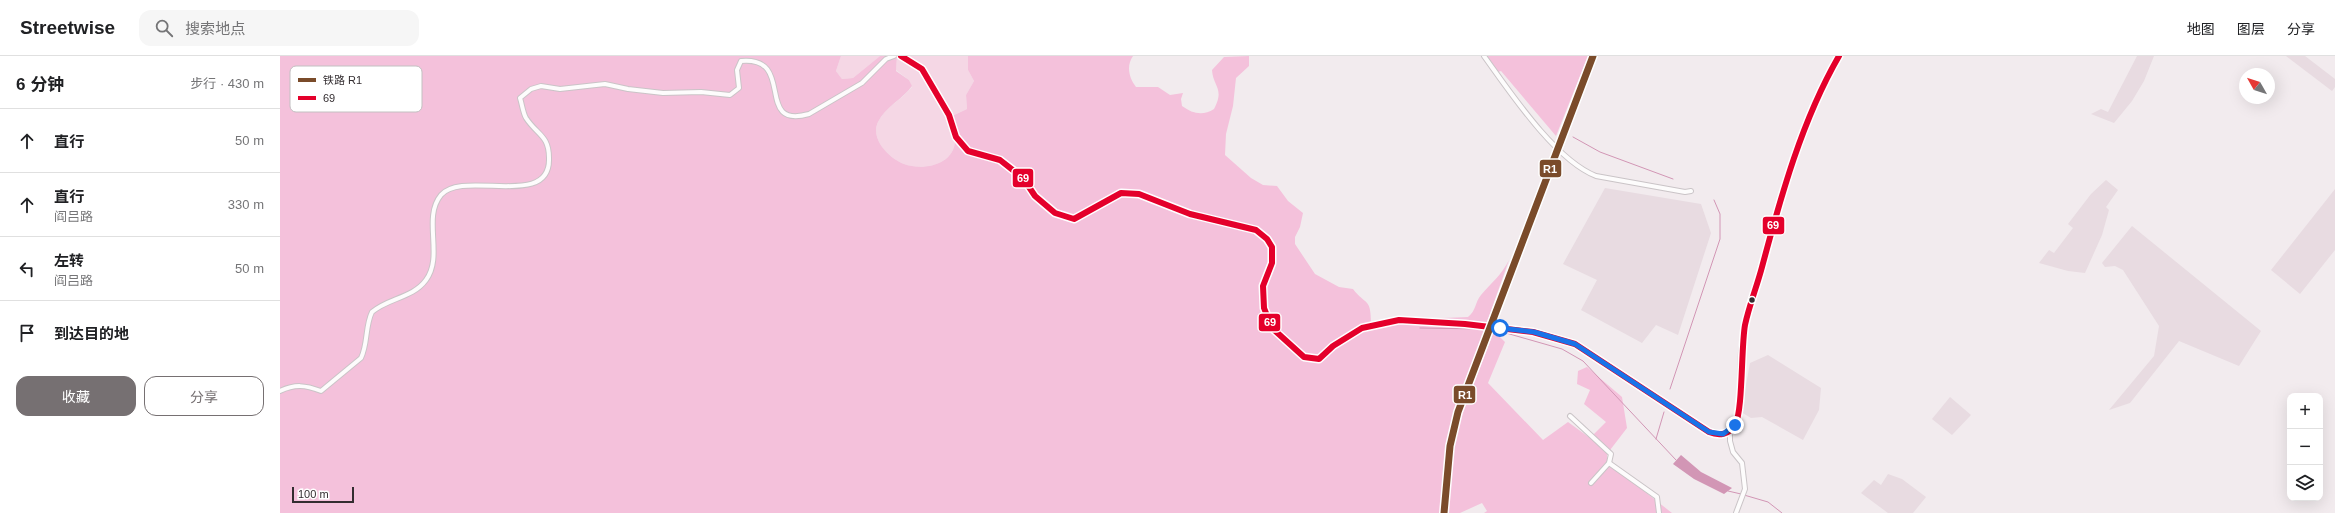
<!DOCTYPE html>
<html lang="zh">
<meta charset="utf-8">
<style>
:root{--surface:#fff;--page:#f6f6f6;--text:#202124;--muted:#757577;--line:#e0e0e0;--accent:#767072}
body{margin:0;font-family:Arial,"Noto Sans SC",sans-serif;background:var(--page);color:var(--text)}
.controls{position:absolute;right:12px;bottom:12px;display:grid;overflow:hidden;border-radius:8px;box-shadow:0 4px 16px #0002}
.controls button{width:36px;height:36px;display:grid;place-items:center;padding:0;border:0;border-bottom:1px solid var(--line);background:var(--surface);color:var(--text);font:20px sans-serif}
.compass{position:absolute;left:1959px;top:12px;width:36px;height:36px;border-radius:50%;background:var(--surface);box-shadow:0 4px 16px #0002;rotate:309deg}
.scale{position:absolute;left:12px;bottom:10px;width:62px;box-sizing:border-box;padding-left:4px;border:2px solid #332d30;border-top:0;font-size:11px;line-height:14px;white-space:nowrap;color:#332d30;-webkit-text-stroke:3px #fff;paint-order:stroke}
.stop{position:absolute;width:12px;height:12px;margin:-9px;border:3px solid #1a73e8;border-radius:50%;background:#fff}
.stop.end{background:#1a73e8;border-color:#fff;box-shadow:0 1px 4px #0008}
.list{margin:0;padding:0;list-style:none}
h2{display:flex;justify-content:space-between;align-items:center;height:52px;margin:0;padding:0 16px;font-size:17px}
h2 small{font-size:13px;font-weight:400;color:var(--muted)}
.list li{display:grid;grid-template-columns:26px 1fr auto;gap:12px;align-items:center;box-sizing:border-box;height:64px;padding:0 16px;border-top:1px solid var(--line)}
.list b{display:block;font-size:15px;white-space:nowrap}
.list p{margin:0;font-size:13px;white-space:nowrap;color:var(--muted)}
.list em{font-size:13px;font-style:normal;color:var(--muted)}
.actions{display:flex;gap:8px;padding:12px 16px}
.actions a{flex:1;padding:9px 0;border:1px solid var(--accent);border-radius:12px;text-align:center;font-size:14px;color:var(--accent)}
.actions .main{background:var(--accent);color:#fff}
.icon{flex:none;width:22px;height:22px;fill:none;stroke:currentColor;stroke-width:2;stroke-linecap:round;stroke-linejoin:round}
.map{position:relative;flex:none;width:2055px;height:457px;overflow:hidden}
header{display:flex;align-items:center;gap:24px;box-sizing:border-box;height:56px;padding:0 20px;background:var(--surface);border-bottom:1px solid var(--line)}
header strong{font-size:19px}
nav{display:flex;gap:22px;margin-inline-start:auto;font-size:14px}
.search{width:280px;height:36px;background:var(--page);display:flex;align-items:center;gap:10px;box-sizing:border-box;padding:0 14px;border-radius:12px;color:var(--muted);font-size:15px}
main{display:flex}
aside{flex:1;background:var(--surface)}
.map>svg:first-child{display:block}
.built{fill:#e8dbe1}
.green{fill:#f5d7e5}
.forest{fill:#f4c1db}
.water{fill:#d296b5}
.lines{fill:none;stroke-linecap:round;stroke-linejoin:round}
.stream{stroke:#d296b5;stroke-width:1}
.minor-tunnel{stroke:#ccc5c8;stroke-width:4;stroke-dasharray:4 2;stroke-linecap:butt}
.minor-casing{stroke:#cac4c7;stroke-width:6}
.minor{stroke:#fdfcfc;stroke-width:4}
.bus-1-casing{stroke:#fff;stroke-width:9}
.bus-1{stroke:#e4002b;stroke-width:6}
.rail-1-casing{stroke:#fff;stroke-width:10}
.rail-1{stroke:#7a4b2a;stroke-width:7}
.route{stroke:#1a73e8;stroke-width:5}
.bus-dot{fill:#332d30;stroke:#fff;stroke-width:1.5}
.key{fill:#fff;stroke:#c2c0c1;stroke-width:1}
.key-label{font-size:11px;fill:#332d30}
.line-badge{stroke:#fff;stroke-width:1.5}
.badge-label{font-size:11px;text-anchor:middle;font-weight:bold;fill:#fff}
</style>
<header>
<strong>Streetwise</strong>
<div class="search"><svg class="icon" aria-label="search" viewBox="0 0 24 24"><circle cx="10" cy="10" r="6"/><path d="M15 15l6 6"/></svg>搜索地点</div>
<nav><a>地图</a><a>图层</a><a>分享</a></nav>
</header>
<main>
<aside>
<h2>6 分钟<small>步行 · 430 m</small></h2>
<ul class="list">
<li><svg class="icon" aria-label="ahead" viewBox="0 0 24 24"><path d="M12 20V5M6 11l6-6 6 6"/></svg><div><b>直行</b></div><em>50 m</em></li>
<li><svg class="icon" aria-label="ahead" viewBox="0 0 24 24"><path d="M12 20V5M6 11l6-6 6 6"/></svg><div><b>直行</b><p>阎吕路</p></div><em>330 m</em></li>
<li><svg class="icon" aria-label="left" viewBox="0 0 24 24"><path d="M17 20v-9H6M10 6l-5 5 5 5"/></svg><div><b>左转</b><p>阎吕路</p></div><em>50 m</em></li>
<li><svg class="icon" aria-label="arrive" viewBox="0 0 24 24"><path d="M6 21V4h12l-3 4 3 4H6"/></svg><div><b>到达目的地</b></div></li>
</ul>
<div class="actions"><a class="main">收藏</a><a>分享</a></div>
</aside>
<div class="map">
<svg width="2055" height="457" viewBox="0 0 2055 457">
<rect width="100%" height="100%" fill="#f2ebee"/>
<g class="built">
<path d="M1857,0h17l-10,25 -12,20 -18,22 -23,-9 10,-5 7,3z"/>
<path d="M2006,0h19l30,23v8l-3,4z"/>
<path d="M1826,124l12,10 -12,17 3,3 -7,25 -17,38 -17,-2 -29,-8 10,-13 5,3 19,-25 -5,-4 23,-30z"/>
<path d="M1325,132l96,16 10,29 -33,102 -22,-10 -14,18 -61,-33 16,-30 -34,-16z"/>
<path d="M2055,133v61l-35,44 -29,-24z"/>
<path d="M1852,170l129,105 -22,35 -60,-25 -49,62 -21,7 45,-54 5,-30 -36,-56 -8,-4 -10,1 -3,-4z"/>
<path d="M1488,299l53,33 -2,22 -16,30 -41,-23 -11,1 -10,-6 9,-49z"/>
<path d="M1670,341l21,18 -19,20 -20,-16z"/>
<path d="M1608,418l14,5 24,18 -13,16h-25l-27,-20 13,-13 7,5z"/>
</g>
<g class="green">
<path d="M561,0h39l-27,22 -11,1 -6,-8z"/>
<path d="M617,0h71v14l6,11 -8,14 1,14 -17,8c2,8 5,16 5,24 -1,24 -32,30 -51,23 -15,-6 -34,-25 -26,-42 7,-15 25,-23 34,-35l-3,-7 -13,-10z"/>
</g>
<g class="forest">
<path d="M0,0h561l-5,15 6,8 11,-1 27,-22h17l-1,15 13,9 3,6c-9,13 -27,21 -34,36 -8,17 11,36 26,42 19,7 50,1 51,-23 0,-8 -3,-16 -5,-24l17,-8 -1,-14 8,-14 -6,-11v-14h165c-7,10 -4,22 3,31h22l12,8 13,-2 -2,6 1,7c11,8 21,10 32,3 11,-21 -1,-22 -2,-39l12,-13 25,-1v10l-13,12 -3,28 -7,28 -1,21 26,23 12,7 14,1 11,15 15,12 -3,14 -5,10v7l20,30 24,13 14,2c13,17 18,8 18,35l22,-4 75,-3c8,-6 7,-15 13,-22 10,-12 20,-19 28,-35l-54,152 -9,43 -5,58h-1161z"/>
<path d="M1202,0h106l-32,80 -55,-65 -6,2z"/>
<path d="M1214,275l11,11 -17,41 55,57 25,-18 22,16 16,-16 -22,-18 6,-14 -13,-6 1,-13 9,-4 35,30 5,31 -20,26v8l65,51h-188l3,-2 -5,-8 -22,10h-12v-31l8,-52z"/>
</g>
<path class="water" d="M1401,399l20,17 31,16 -8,6 -30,-15 -21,-15z"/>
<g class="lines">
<g class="stream">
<path d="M1293,81l27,15 73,27"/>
<path d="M1140,272l63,1"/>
<path d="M1219,275l63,18 21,12 93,99"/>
<path d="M1390,333l50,-150v-25l-6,-14"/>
<path d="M1376,383l8,-27"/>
<path d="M1448,435l13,3"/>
<path d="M1464,439l24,7 14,11"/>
</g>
<path class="minor-tunnel" d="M1204,270l16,2"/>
<g class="minor-casing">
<g id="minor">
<path d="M621,0l21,13 27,46 7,22 12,14 32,9 23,18 12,18 20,17 19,6 47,-26 18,1 51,20 66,16 11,9 5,8v16l-9,23 1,22 8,20 32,29 15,2c13,-11 27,-24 43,-30 34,-15 85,-7 122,-3"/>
<path d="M1204,0c26,36 71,104 112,120l89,16 6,-1"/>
<path d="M1220,272l33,4 42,12 134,88c16,6 25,-3 30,-18l2,-63 6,-33 28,-98 21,-65 23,-61 20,-38"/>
<path d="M0,335c15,-7 25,-6 41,0l40,-33c7,-14 4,-32 11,-46 16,-14 41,-14 54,-32 18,-24 -4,-62 15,-85 22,-26 110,15 108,-37 0,-23 -12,-23 -23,-40 -3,-5 -4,-14 -6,-20l11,-9 10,-3 19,3 45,-5 23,5 35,4 38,-1 29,3 9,-7 -2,-18 4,-9c56,-5 12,69 68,53l53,-31 24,-24 8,-3"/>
<path d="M1290,360l41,38 -2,9 -18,20"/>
<path d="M1450,374v11l3,11 9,11 3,26 -9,24"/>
<path d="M1329,407l48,34 2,16"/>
</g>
</g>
<use href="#minor" class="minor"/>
<g class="bus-1-casing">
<path id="bus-1" d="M621,0l21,13 27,46 7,22 12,14 32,9 23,18 12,18 20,17 19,6 47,-26 18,1 51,20 66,16 11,9 5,8v16l-9,23 1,22 8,20 32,29 15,2 14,-13 29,-18 37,-8 66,4 68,8 42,12 134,88c10,4 20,3 26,-7 8,-13 6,-78 10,-100 4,-19 12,-39 17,-58 19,-71 40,-147 77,-211"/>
</g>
<use href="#bus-1" class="bus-1"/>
<g class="rail-1-casing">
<path id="rail-1" d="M1164,457l6,-67 8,-34 135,-356"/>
</g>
<use href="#rail-1" class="rail-1"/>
</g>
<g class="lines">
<path class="route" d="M1220,272l34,4 41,12 134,88 14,2 12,-9"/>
</g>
<circle class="bus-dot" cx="1472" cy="244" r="3.5"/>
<rect x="10" y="10" width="132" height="46" rx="6" class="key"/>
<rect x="18" y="22" width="18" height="4" fill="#7a4b2a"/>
<rect x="18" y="40" width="18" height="4" fill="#e4002b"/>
<g class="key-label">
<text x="43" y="28">铁路 R1</text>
<text x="43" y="46">69</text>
</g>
<g class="line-badge">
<rect x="1259" y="103" width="23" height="19" rx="4" fill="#7a4b2a"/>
<rect x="732" y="112" width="22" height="20" rx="4" fill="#e4002b"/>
<rect x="1482" y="160" width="23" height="19" rx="4" fill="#e4002b"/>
<rect x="978" y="257" width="23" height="19" rx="4" fill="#e4002b"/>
<rect x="1173" y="329" width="23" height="19" rx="4" fill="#7a4b2a"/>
</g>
<g class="badge-label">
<text x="1270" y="117">R1</text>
<text x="743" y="126">69</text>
<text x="1493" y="173">69</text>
<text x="990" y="270">69</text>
<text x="1185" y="343">R1</text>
</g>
</svg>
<div class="controls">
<button>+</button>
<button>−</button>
<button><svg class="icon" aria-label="layers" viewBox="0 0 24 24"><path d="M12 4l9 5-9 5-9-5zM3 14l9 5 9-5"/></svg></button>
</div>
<svg class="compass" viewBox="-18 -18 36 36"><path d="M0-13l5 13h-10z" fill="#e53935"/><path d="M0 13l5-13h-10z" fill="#757577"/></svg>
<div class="scale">100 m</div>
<div class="stop" style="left:1220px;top:272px"></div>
<div class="stop end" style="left:1455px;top:369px"></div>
</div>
</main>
